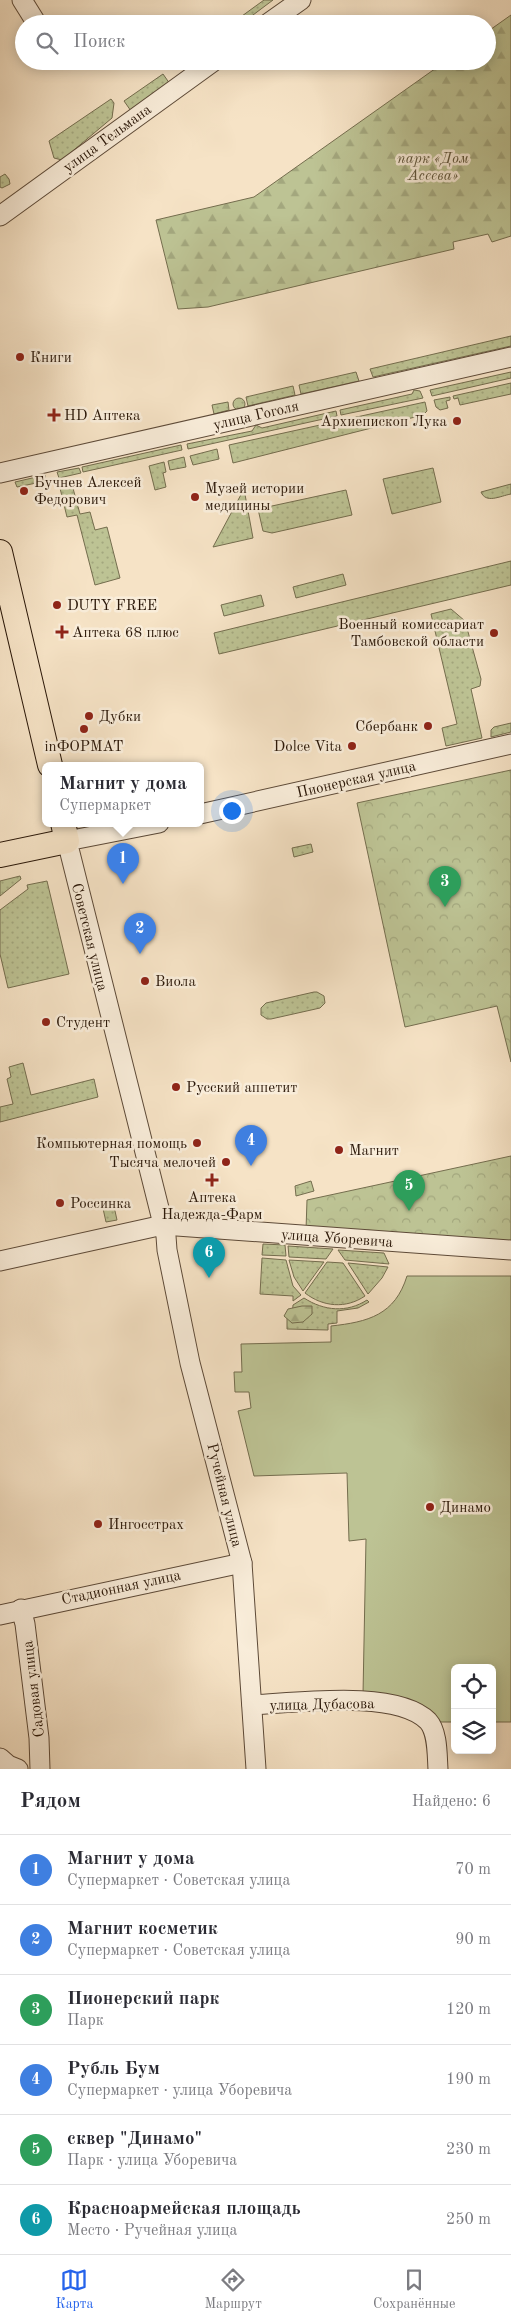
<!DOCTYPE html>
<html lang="ru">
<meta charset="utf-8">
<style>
:root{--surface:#fff;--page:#f7f7f7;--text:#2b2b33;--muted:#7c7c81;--line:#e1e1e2;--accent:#2563eb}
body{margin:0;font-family:"Old Standard TT",serif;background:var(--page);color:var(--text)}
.controls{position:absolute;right:15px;bottom:15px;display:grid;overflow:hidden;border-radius:8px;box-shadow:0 2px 12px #0003}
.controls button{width:45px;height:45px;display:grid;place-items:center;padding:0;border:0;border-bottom:1px solid var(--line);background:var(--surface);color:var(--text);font:25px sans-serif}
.you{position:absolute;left:231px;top:810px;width:18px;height:18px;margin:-12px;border:4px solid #fff;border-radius:50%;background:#1a73e8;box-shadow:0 0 0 8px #1a73e833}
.badge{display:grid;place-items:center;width:32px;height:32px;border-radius:50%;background:var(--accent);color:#fff;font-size:16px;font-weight:700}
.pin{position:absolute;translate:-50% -41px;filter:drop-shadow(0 1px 2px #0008)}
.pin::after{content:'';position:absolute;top:26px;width:18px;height:15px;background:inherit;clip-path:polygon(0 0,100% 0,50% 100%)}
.popup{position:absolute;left:42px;top:762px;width:162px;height:65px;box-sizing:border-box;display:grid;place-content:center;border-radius:8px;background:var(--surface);filter:drop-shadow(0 1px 4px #0005);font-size:16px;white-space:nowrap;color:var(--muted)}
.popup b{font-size:19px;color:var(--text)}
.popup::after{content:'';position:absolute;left:50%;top:100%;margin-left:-10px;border:10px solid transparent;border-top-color:var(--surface)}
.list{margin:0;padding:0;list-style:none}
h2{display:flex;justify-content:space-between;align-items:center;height:65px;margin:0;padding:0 20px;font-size:21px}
h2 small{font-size:16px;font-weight:400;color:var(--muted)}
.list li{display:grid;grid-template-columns:32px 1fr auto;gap:15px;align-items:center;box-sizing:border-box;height:70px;padding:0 20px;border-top:1px solid var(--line)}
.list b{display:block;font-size:19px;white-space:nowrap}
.list p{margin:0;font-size:16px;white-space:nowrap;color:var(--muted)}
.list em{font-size:16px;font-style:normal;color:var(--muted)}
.icon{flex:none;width:28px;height:28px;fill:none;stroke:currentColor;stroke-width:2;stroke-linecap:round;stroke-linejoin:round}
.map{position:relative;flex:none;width:511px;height:1769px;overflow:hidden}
.search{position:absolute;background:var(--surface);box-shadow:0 2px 12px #0003;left:15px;right:15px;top:15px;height:55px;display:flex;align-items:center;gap:12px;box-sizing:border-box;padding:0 18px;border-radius:28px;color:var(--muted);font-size:19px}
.sheet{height:485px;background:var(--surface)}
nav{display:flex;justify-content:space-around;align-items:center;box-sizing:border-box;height:70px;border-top:1px solid var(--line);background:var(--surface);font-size:14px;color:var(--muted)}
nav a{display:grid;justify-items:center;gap:2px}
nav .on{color:var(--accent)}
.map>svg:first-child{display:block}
.grass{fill:url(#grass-dots);stroke:#746d4e}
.forest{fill:url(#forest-firs);stroke:#746d4e}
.park{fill:url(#park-crowns);stroke:#746d4e}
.pitch{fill:#bdc394;stroke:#746d4e}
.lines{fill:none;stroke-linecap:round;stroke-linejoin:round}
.minor-casing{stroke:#5d4a38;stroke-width:21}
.major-casing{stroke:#2a1708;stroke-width:26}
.minor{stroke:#f9edda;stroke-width:19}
.major{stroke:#f6e3c6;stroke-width:24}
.poi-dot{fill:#8f2418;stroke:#f9edda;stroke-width:2}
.labels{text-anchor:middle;stroke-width:5;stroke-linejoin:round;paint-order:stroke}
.street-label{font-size:15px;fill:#2a1708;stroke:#f9edda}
.park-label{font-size:15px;font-style:italic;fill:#5d5339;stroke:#f9edda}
.poi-label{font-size:15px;fill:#2a1708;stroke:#f9edda;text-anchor:start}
</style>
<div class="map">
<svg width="511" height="1769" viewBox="0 0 511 1769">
<defs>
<pattern id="grass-dots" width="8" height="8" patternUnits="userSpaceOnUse" patternTransform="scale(1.25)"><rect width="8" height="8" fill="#bdc394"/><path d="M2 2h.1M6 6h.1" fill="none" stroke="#a3a77e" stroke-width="1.8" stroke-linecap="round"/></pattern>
<pattern id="forest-firs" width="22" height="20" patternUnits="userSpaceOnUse" patternTransform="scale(1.25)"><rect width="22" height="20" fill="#bdc394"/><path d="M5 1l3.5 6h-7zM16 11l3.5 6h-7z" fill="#a3a77e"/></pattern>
<pattern id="park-crowns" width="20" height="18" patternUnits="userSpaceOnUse" patternTransform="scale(1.25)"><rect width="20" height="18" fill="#bdc394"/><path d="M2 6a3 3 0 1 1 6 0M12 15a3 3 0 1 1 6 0" fill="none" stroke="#a3a77e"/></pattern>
</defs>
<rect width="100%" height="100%" fill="#f6e3c6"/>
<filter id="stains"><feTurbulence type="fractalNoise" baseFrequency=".004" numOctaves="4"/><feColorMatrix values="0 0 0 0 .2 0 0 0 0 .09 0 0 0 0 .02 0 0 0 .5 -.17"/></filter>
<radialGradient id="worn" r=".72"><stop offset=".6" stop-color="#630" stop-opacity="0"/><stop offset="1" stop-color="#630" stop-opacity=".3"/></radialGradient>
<g class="grass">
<path d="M264,0h9l-32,24h-10z"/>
<path d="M163,74l7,10 -39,27 -7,-10z"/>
<path d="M111,99l3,4 -2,15 -50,42 -8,-2 -5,-17z"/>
<path d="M5,174l4,5 1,5 -8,4 -2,-1v-10z"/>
<path d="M511,336v10l-138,31 -3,-8z"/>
<path d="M356,372l3,9 -58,13 -2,-9z"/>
<path d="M511,372v6l-79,18 -2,-6z"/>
<path d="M511,383v11l-51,11 -2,-7 -4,1 -1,-3z"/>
<path d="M293,386l2,9 -47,11 -2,-9z"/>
<path d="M414,390l6,1 3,7 -82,17 -1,-5 72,-16z"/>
<path d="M450,397v3l-4,1 2,7 -8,2 -4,-3 -2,-7z"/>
<circle cx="239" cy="404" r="6"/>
<path d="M228,402l1,8 -15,4 -2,-9z"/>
<path d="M425,402l2,9 -4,4 -190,48 -4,-18z"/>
<path d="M336,411l1,5 -149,33 -1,-5 65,-13 4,-6 6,3z"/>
<path d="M181,445l1,5 -99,22 -1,-5z"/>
<path d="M217,449l2,10 -26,6 -3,-9z"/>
<path d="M184,457l2,10 -16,3 -2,-9z"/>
<path d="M164,462l2,10 -3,1 3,14 -11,3 -6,-24z"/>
<path d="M79,468l2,5 -22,5 -2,-6z"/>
<path d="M433,468l8,34 -49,12 -9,-35z"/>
<path d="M45,475l1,6 -29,6 -2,-5z"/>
<path d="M71,481l9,33 10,-2 5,18 12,-3 13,51 -25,7 -18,-70 -10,2 -8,-33z"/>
<path d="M511,484v10c-11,2 -25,10 -30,-2z"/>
<path d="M244,489l9,49 -40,9z"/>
<path d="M346,490l6,25 -80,18 -9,-2 -5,-22z"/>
<path d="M511,561v24l-292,69 -5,-21z"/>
<path d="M343,574l3,11 -50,13 -3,-11z"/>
<path d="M261,595l3,11 -40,10 -3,-11z"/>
<path d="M451,609l14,12 16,58 -1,7 -9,3 11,49 -36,8 -4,-18 15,-4 -26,-110z"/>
<path d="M511,723v9l-20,5v-7l3,-3z"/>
<path d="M311,844l2,8 -19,5 -2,-9z"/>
<path d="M20,876l1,3 -21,17v-15z"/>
<path d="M47,881l22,93 -61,14 -8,-34v-44l28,-21 -1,-4z"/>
<path d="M314,992h3l7,4 1,7 -5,5 -49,11h-4l-6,-4v-7l5,-5z"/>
<path d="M23,1063l8,32 63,-16 4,18 -98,25v-15l13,-3 -6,-25 4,-2 -2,-10z"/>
<path d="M311,1181l3,10 -18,5 -1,-10z"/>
<path d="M113,1202l4,18 -11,2 -4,-18z"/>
<path d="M263,1244l22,1 1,11 -24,-1z"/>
<path d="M288,1246l45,3 -7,10 -37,-2z"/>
<path d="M338,1250l46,3 5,11 -44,-4z"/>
<path d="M262,1258l24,2 7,26 8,9 -8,6v-5l-33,-2z"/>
<path d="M289,1260l35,2 -21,29 -9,-14z"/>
<path d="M327,1262l16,1 22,33c-19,13 -42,11 -60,-3z"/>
<path d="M348,1263l40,4 -6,11 -14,16z"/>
<path d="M304,1298c20,13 43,15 63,2l2,2 -11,6 -21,3v12l-9,1v6l-41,-1v-11h5l1,-13z"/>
</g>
<g class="forest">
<path d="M511,15v221l-19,6 -4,-8 -35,8 1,7 -246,58 -30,2 -22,-89 98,-23 192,-136h41v-29z"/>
<path d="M302,1306h10v8l-9,8 -11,1 -8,-7 4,-7z"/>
</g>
<g class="park">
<path d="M511,770v292l-14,-56 -92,21 -48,-224z"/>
<path d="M511,1156v97l-205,-23 1,-30z"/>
</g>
<path class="pitch" d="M407,1276h104v446h-19v-54h-37v54h-16l-76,-28 3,-155 -17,2 -2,-68 -93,3 -16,-65 13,-3 -2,-16h-14l-1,-20h8l-1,-28 90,-2v-16c37,-4 64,-11 76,-50z"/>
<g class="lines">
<g class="minor-casing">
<g id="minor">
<path d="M22,0l15,24"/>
<path d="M267,24l34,-24"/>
<path d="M0,216l214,-155"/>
<path d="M0,473l511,-116"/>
<path d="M200,814l311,-70"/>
<path d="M159,823l-92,18 99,395 1,14 23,113 52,200 14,206"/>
<path d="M0,1261l163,-36 348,25"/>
<path d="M21,1609l4,15 14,114 1,31"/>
<path d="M0,1615l242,-52"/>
<path d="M252,1705c44,-2 144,-16 176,16 10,11 9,34 10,48"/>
<path d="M0,1758l8,7 10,4"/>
</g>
</g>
<g class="major-casing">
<g id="major">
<path d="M0,552l50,213"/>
<path d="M0,855l67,-14 -4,-18"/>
</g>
</g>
<use href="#minor" class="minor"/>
<use href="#major" class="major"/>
</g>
<g class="poi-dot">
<circle cx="20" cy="357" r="5"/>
<path d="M51.5 407.5h5v5h5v5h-5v5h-5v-5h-5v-5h5z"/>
<circle cx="457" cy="421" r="5"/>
<circle cx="24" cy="491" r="5"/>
<circle cx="195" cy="497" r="5"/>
<circle cx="57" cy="605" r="5"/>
<path d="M59.5 624.5h5v5h5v5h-5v5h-5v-5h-5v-5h5z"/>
<circle cx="494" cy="633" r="5"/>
<circle cx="89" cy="716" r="5"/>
<circle cx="428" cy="726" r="5"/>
<circle cx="84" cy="729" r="5"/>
<circle cx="352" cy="746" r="5"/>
<circle cx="145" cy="981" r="5"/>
<circle cx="46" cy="1022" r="5"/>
<circle cx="176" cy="1087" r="5"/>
<circle cx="197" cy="1143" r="5"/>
<circle cx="339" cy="1150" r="5"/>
<circle cx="226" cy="1162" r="5"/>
<path d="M209.5 1172.5h5v5h5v5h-5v5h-5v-5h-5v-5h5z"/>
<circle cx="60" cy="1203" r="5"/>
<circle cx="430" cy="1507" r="5"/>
<circle cx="98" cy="1524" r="5"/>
</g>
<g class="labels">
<g class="street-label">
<text transform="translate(107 138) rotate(-36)" y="5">улица Тельмана</text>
<text transform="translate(256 415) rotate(-13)" y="5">улица Гоголя</text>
<text transform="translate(356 779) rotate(-13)" y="5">Пионерская улица</text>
<text transform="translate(90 937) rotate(76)" y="5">Советская улица</text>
<text transform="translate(337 1238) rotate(4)" y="5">улица Уборевича</text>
<text transform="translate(225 1495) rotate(76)" y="5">Ручейная улица</text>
<text transform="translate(121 1587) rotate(-12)" y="5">Стадионная улица</text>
<text transform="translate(33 1689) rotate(-97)" y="5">Садовая улица</text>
<text transform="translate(322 1704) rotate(-1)" y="5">улица Дубасова</text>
</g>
<g class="park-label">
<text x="433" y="163">парк «Дом<tspan x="433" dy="17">Асеева»</tspan></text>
</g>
<g class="poi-label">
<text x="30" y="362">Книги</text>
<text x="64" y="420">HD Аптека</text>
<text x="447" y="426" text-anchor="end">Архиепископ Лука</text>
<text x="34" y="487">Бучнев Алексей<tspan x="34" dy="17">Федорович</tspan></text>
<text x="205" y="493">Музей истории<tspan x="205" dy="17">медицины</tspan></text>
<text x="67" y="610">DUTY FREE</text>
<text x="484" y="629" text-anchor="end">Военный комиссариат<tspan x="484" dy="17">Тамбовской области</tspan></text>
<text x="72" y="637">Аптека 68 плюс</text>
<text x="99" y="721">Дубки</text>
<text x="418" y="731" text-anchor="end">Сбербанк</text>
<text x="84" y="751" text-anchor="middle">inФОРМАТ</text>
<text x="342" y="751" text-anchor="end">Dolce Vita</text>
<text x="155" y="986">Виола</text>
<text x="56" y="1027">Студент</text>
<text x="186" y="1092">Русский аппетит</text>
<text x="187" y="1148" text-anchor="end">Компьютерная помощь</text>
<text x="349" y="1155">Магнит</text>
<text x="216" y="1167" text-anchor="end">Тысяча мелочей</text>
<text x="212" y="1202" text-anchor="middle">Аптека<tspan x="212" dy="17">Надежда-Фарм</tspan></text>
<text x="70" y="1208">Россинка</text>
<text x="440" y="1512">Динамо</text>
<text x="108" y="1529">Ингосстрах</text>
</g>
</g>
<rect width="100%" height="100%" filter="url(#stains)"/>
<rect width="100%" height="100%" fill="url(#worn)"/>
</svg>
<div class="controls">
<button><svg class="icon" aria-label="locate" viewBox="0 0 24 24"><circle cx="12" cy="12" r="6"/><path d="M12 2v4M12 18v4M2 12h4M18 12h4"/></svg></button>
<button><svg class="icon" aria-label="layers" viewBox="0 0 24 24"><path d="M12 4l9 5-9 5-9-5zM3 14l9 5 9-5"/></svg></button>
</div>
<div class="you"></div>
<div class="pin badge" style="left:123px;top:884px;background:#3f7fe0">1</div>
<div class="popup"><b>Магнит у дома</b>Супермаркет</div>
<div class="pin badge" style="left:140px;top:954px;background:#3f7fe0">2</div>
<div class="pin badge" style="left:445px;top:907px;background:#2e9e5b">3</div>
<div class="pin badge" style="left:251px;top:1166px;background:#3f7fe0">4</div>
<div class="pin badge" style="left:409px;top:1211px;background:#2e9e5b">5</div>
<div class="pin badge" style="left:209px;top:1278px;background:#0f9aa8">6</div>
<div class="search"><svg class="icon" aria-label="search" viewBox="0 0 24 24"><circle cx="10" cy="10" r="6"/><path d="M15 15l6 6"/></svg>Поиск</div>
</div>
<section class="sheet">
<h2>Рядом<small>Найдено: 6</small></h2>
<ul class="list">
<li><span class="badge" style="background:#3f7fe0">1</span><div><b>Магнит у дома</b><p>Супермаркет · Советская улица</p></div><em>70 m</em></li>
<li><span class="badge" style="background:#3f7fe0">2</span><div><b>Магнит косметик</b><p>Супермаркет · Советская улица</p></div><em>90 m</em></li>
<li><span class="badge" style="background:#2e9e5b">3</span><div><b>Пионерский парк</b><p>Парк</p></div><em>120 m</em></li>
<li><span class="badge" style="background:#3f7fe0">4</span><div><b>Рубль Бум</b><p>Супермаркет · улица Уборевича</p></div><em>190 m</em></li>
<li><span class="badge" style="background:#2e9e5b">5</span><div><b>сквер &quot;Динамо&quot;</b><p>Парк · улица Уборевича</p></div><em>230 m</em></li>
<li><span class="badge" style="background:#0f9aa8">6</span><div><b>Красноармейская площадь</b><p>Место · Ручейная улица</p></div><em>250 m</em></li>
</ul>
</section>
<nav>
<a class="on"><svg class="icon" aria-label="map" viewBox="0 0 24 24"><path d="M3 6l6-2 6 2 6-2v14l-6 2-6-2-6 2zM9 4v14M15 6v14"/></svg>Карта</a>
<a><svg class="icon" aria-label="directions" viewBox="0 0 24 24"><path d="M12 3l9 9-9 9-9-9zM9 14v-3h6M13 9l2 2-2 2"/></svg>Маршрут</a>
<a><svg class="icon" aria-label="saved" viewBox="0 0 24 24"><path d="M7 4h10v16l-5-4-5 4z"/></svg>Сохранённые</a>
</nav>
